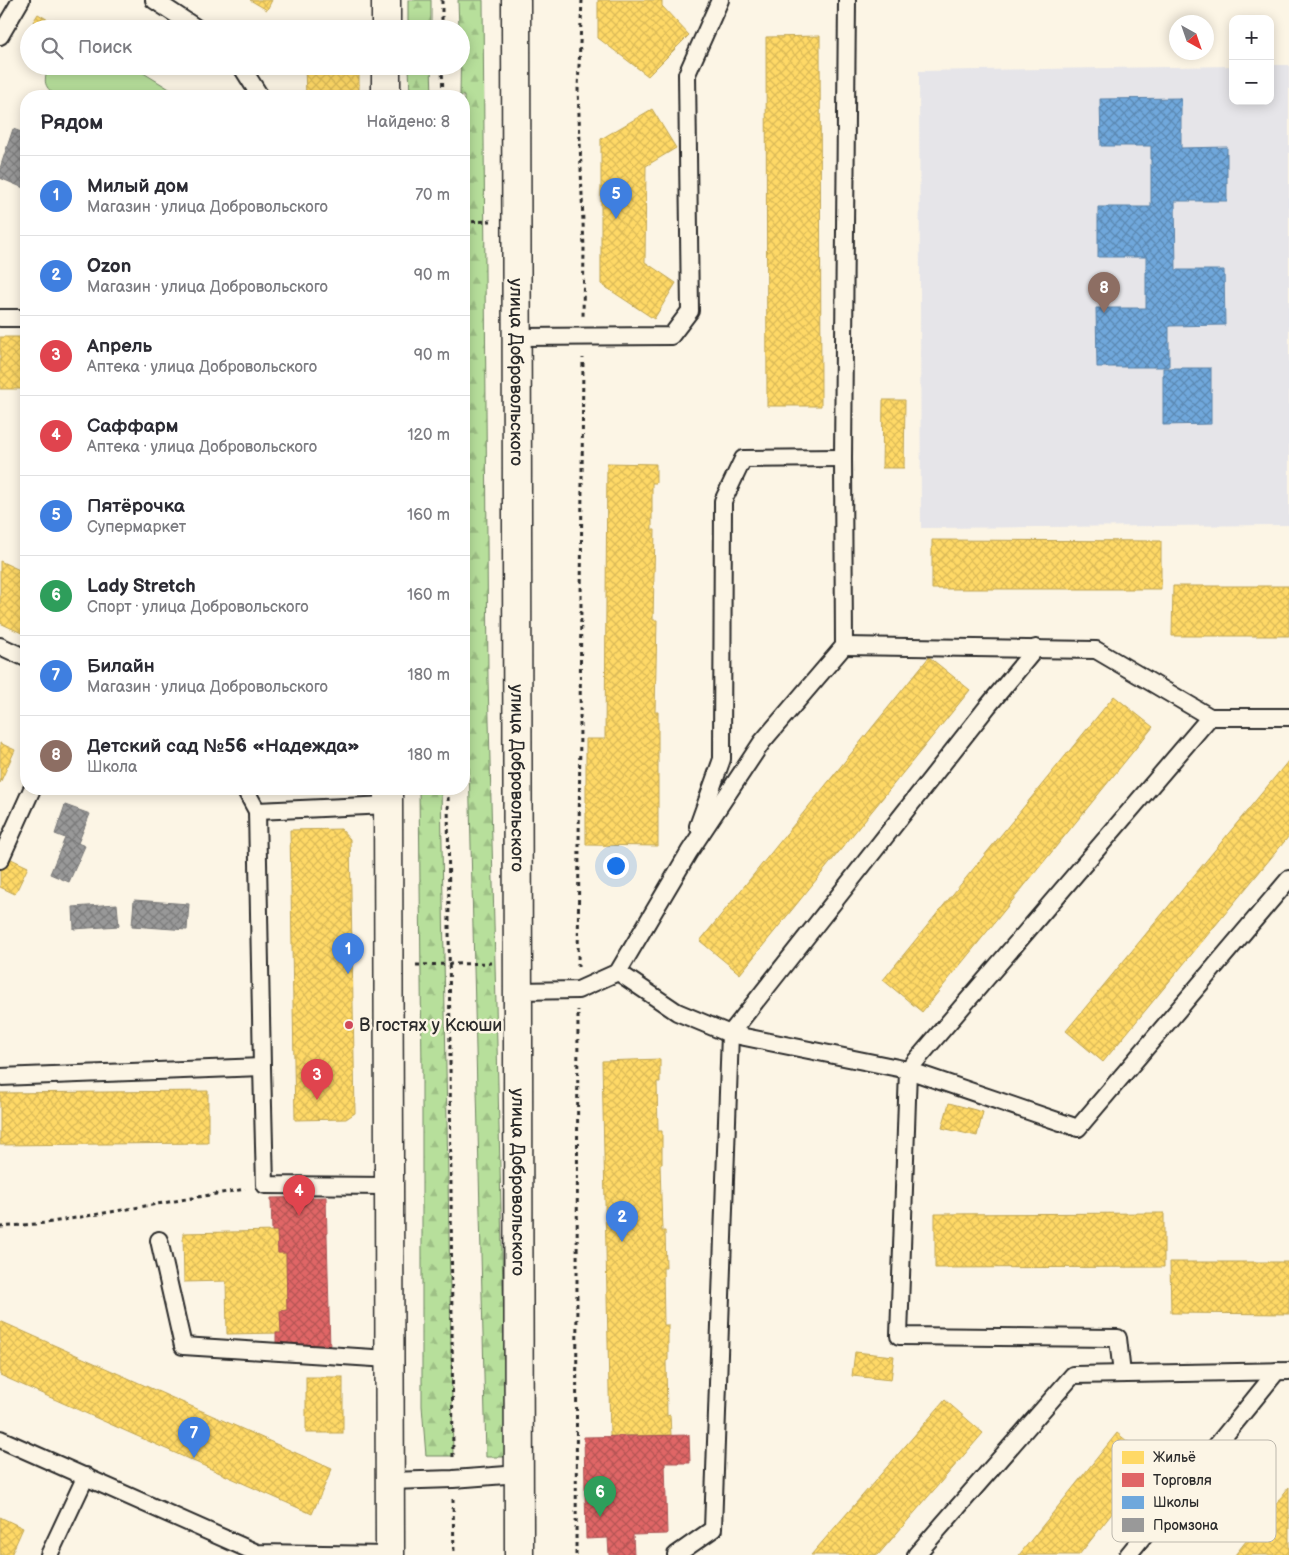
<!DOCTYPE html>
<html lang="ru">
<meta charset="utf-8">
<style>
:root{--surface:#fff;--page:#f7f7f7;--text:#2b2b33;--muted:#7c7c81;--line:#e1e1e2;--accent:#db2777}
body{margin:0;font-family:"Balsamiq Sans",sans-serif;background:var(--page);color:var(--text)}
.controls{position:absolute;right:15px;top:15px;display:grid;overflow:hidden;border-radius:10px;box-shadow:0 2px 12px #0003}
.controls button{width:45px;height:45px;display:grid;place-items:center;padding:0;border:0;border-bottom:1px solid var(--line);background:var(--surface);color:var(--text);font:25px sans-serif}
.compass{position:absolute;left:1169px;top:15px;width:45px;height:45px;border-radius:50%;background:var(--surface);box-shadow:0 2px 12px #0003;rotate:140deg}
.you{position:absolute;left:615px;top:865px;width:18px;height:18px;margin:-12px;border:4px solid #fff;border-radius:50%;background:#1a73e8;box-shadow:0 0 0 8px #1a73e833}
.badge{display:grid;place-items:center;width:32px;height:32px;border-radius:50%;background:var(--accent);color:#fff;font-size:16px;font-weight:700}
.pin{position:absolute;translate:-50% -41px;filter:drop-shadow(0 1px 2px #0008)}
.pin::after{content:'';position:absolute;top:26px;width:18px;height:15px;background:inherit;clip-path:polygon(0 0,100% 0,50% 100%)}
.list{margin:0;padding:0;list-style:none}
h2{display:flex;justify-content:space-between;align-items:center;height:65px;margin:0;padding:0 20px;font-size:21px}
h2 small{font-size:16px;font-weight:400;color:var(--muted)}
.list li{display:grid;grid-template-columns:32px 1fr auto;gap:15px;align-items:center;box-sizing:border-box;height:80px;padding:0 20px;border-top:1px solid var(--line)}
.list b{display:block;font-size:19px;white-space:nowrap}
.list p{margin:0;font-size:16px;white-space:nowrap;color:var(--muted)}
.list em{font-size:16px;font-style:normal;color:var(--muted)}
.icon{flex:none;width:28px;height:28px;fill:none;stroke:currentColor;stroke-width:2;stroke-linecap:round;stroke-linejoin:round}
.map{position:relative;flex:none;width:1289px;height:1555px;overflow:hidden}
.search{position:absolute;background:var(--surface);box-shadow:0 2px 12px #0003;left:20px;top:20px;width:450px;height:55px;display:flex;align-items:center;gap:12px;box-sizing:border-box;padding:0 18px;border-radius:28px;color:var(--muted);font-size:19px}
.panel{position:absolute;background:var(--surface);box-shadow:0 2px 12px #0003;left:20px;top:90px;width:450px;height:705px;border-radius:20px}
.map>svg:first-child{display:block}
.built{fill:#e6e5e9}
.forest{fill:url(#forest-firs);stroke:#718563}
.pitch{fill:#b7df9b;stroke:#718563}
.homes{fill:url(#homes-cross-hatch);stroke:#bfa554}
.shops{fill:url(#shops-cross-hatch);stroke:#aa5454}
.schools{fill:url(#schools-cross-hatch);stroke:#5b82a7}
.industry{fill:url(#industry-cross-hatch);stroke:#787878}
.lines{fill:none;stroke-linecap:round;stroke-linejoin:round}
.service-casing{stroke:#2b2b2b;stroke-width:20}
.minor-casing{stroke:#2b2b2b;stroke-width:31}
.secondary-casing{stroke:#2b2b2b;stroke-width:31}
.path{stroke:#2b2b2b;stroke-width:3;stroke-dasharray:4 4;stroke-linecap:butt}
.service{stroke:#fcf5e5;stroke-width:16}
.minor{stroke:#fcf5e5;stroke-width:28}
.secondary{stroke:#fcf5e5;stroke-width:28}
.poi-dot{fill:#d1495b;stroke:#fcf5e5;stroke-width:2}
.labels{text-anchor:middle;stroke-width:5;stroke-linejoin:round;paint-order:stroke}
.street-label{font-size:18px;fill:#2b2b2b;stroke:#fcf5e5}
.poi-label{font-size:18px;fill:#2b2b2b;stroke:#fcf5e5;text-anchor:start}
.key{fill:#fcf5e5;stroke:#bdb8ad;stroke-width:1}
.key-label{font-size:14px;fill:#2b2b2b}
</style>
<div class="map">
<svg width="1289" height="1555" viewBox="0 0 1289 1555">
<defs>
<pattern id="forest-firs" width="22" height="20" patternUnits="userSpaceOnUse" patternTransform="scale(1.25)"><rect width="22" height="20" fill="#b7df9b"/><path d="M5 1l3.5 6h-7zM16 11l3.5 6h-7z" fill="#9ec086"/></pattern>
<pattern id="homes-cross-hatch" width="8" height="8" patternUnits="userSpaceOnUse" patternTransform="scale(1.25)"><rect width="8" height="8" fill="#ffd966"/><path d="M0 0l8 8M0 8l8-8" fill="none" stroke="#dbba59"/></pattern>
<pattern id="shops-cross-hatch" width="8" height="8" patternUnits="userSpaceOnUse" patternTransform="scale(1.25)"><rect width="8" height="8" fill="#e06666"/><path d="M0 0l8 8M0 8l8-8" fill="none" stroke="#b65454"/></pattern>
<pattern id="schools-cross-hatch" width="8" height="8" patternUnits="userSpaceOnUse" patternTransform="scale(1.25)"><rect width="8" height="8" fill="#6fa8dc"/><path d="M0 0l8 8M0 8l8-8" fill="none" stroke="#5b89b3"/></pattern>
<pattern id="industry-cross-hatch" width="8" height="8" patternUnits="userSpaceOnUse" patternTransform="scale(1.25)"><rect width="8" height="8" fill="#999"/><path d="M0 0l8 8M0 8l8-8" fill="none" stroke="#7d7d7d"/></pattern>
</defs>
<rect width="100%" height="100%" fill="#fcf5e5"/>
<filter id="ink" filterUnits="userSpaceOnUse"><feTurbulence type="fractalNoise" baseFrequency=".02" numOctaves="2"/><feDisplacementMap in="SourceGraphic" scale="10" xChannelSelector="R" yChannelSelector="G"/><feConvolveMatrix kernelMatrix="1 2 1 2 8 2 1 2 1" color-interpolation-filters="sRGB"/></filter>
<g filter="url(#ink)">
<path class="built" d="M1270,65h19v460l-368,3 -2,-457 314,-5v35h37z"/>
<g class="forest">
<rect x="408" y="0" width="23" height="29"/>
<path d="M458,0h25l5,679 17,691 4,87h-23l-19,-775 -3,-239v-347h-4l1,-67h-2z"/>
<path d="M409,66h22l1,30h-22z"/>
<path d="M419,789h22l12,667h-27l-4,-50v-334z"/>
</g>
<path class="pitch" d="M50,66h82l39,24 3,6h-116c-14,-8 -16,-15 -8,-30z"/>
<g class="homes">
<path d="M250,0h22l-5,10z"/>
<path d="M598,0h64v6l27,29 -41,41 -50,-38z"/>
<path d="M38,14l12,7 -5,8 -12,-7z"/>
<path d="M820,36l1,370h-54l-1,-369z"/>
<path d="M305,66h54v30h-53z"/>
<path d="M652,109l24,39 -30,18 -1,96 31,21 -22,36 -53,-35v-145z"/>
<rect x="0" y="337" width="26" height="52"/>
<path d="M883,400h22l-1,68h-22z"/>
<path d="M607,463l49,1v19h-4v47h3l-2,90h4l-2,92h3v134l-72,-1v-106h19z"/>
<path d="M932,540l229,1v48h-229z"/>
<path d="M0,561l26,12v62l-26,-12z"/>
<path d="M1173,586h116v50h-117z"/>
<path d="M929,657l41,33 -230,284 -40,-33z"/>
<path d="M1114,696l39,31 -231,285 -39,-32z"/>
<path d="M0,743l15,7 -15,33z"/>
<path d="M1289,760v76l-186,226 -37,-31z"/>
<path d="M341,829l9,10 5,274 -9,6 -51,1 -5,-290z"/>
<path d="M7,857l21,10 -13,27 -15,-7v-16z"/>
<path d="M660,1059v23h-3l1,49h4v33h-2l2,67h3l1,37h-3l1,57h4v35l-2,1 1,55 3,-1 1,20 -61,1 -8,-375z"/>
<path d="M208,1091v52l-208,2v-52z"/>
<path d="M949,1103l34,9 -6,24 -35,-8z"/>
<path d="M1164,1213v54l-229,1v-54z"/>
<path d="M277,1231l1,22h8l1,57 -7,1 1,22 -54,1 -1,-53 -42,1 -1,-49z"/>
<path d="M1170,1262h119v52l-118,-1z"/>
<path d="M0,1321l332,148 -20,45 -312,-139z"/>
<path d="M855,1352l39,4 -3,24 -39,-4z"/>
<rect x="306" y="1377" width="37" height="56"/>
<path d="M945,1400l38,33 -105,122h-67z"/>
<path d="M1117,1433l36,29 -74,93h-60z"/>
<path d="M1289,1487v68h-54z"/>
<path d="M0,1517l23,11 -12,27h-11z"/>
</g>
<g class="shops">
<path d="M326,1197l4,152 -54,1v-17h5l-1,-22 7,-1 -1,-57h-8l-1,-22h-5l-1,-33z"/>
<path d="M689,1435l1,28h-25l2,71 -34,1 1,20h-25l-1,-17 -22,1 -2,-102z"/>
</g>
<g class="schools">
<path d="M1181,98v50l46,-1v54h-52l1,69h48l1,55 -56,1v41h-72l-1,-59h50v-51h-48v-50h53v-61h-50l-1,-47z"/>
<path d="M1163,368h48v56l-48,1z"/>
</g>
<g class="industry">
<path d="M26,127v62l-26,-11v-10l13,-39 11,4z"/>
<path d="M65,805l25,9 -12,29 -23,-9z"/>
<path d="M65,838l20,8 -16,36 -19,-8z"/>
<path d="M134,900l55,4 -2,26 -55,-4z"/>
<path d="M117,904l2,22 -45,3 -1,-22z"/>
</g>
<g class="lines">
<g class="service-casing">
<g id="service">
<path d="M154,0l44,29"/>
<path d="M0,36l21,-36"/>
<path d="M241,66l19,30"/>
<path d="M0,318h26"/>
<path d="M517,337l154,-1 19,-25 -3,-237 33,-74"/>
<path d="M0,646l26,12"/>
<path d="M844,646l252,4 114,67h79"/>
<path d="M245,789l12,22 5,256 3,118 124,1"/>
<path d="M257,811l131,-6"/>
<path d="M698,826l24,-67 1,-258 20,-42 100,-1"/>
<path d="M0,860l32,-71"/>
<path d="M618,972l59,40 53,22 178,36 302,-353"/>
<path d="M518,991l60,-1 40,-18 71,-120 73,-110 82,-96 -1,-188 4,-458"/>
<path d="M0,1077l262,-10"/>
<path d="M159,1240l24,106 206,13"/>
<path d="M1122,1374l-4,-36 -219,-2 9,-266 170,58 211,-249"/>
<path d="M0,1439l257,114 133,2"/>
<path d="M390,1481l63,-2 66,-5"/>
<path d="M49,1555l37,-79"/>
<path d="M676,1555l37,-26 17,-495 258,-328 48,-58"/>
<path d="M916,1555l157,-180 216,-4"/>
<path d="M1128,1555l149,-184"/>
</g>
</g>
<g class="minor-casing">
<g id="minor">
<path d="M386,0v29"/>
<path d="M386,66v30"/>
<path d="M388,789l2,766"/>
</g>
</g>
<g class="secondary-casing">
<g id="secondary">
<path id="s1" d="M516,0l3,1555"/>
</g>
</g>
<g class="path">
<path d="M442,0v29"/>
<path d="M582,0l-4,88 6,161 -1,68"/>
<path d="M442,66l1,30"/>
<path d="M464,222l27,-1"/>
<path d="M448,789l5,669"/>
<path d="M416,965l76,-2"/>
<path d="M578,967l5,-609"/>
<path d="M0,1227l46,-4 199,-34"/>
<path d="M453,1499l1,56"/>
<path d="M576,1555l2,-545"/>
</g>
<use href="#service" class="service"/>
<use href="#minor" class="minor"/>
<use href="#secondary" class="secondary"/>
</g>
</g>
<circle class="poi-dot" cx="349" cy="1025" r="5"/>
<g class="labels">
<g class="street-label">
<text dy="6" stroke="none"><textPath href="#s1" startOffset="372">улица Добровольского</textPath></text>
<text dy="6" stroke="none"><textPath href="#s1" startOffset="778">улица Добровольского</textPath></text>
<text dy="6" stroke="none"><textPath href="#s1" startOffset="1182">улица Добровольского</textPath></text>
</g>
<g class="poi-label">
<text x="359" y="1031">В гостях у Ксюши</text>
</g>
</g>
<rect x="1112" y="1440" width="164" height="102" rx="8" class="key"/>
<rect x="1122" y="1451" width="22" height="13" fill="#ffd966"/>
<rect x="1122" y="1473" width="22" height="14" fill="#e06666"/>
<rect x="1122" y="1496" width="22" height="13" fill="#6fa8dc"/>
<rect x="1122" y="1518" width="22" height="14" fill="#999"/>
<g class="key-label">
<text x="1153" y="1462">Жильё</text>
<text x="1153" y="1485">Торговля</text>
<text x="1153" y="1507">Школы</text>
<text x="1153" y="1530">Промзона</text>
</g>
</svg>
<div class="controls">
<button>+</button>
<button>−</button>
</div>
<svg class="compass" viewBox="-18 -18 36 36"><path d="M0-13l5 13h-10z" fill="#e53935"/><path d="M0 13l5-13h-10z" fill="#7c7c81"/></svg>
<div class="you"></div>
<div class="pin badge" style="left:348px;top:974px;background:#3f7fe0">1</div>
<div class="pin badge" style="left:622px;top:1242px;background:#3f7fe0">2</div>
<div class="pin badge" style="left:317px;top:1100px;background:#e0444e">3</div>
<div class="pin badge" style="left:299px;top:1216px;background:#e0444e">4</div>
<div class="pin badge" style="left:616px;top:219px;background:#3f7fe0">5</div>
<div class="pin badge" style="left:600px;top:1517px;background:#2e9e5b">6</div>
<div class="pin badge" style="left:194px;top:1458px;background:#3f7fe0">7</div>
<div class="pin badge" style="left:1104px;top:313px;background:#8d6e63">8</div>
<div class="search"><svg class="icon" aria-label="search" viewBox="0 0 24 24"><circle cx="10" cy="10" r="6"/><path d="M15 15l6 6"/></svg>Поиск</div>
<section class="panel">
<h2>Рядом<small>Найдено: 8</small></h2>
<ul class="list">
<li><span class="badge" style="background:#3f7fe0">1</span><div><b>Милый дом</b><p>Магазин · улица Добровольского</p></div><em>70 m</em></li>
<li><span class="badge" style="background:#3f7fe0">2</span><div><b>Ozon</b><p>Магазин · улица Добровольского</p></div><em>90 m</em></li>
<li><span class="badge" style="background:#e0444e">3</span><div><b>Апрель</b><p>Аптека · улица Добровольского</p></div><em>90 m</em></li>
<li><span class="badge" style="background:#e0444e">4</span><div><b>Саффарм</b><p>Аптека · улица Добровольского</p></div><em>120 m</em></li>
<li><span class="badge" style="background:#3f7fe0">5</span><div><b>Пятёрочка</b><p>Супермаркет</p></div><em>160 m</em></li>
<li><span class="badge" style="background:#2e9e5b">6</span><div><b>Lady Stretch</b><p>Спорт · улица Добровольского</p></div><em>160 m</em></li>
<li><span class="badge" style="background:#3f7fe0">7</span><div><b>Билайн</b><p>Магазин · улица Добровольского</p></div><em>180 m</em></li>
<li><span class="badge" style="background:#8d6e63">8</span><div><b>Детский сад №56 «Надежда»</b><p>Школа</p></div><em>180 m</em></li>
</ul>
</section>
</div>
